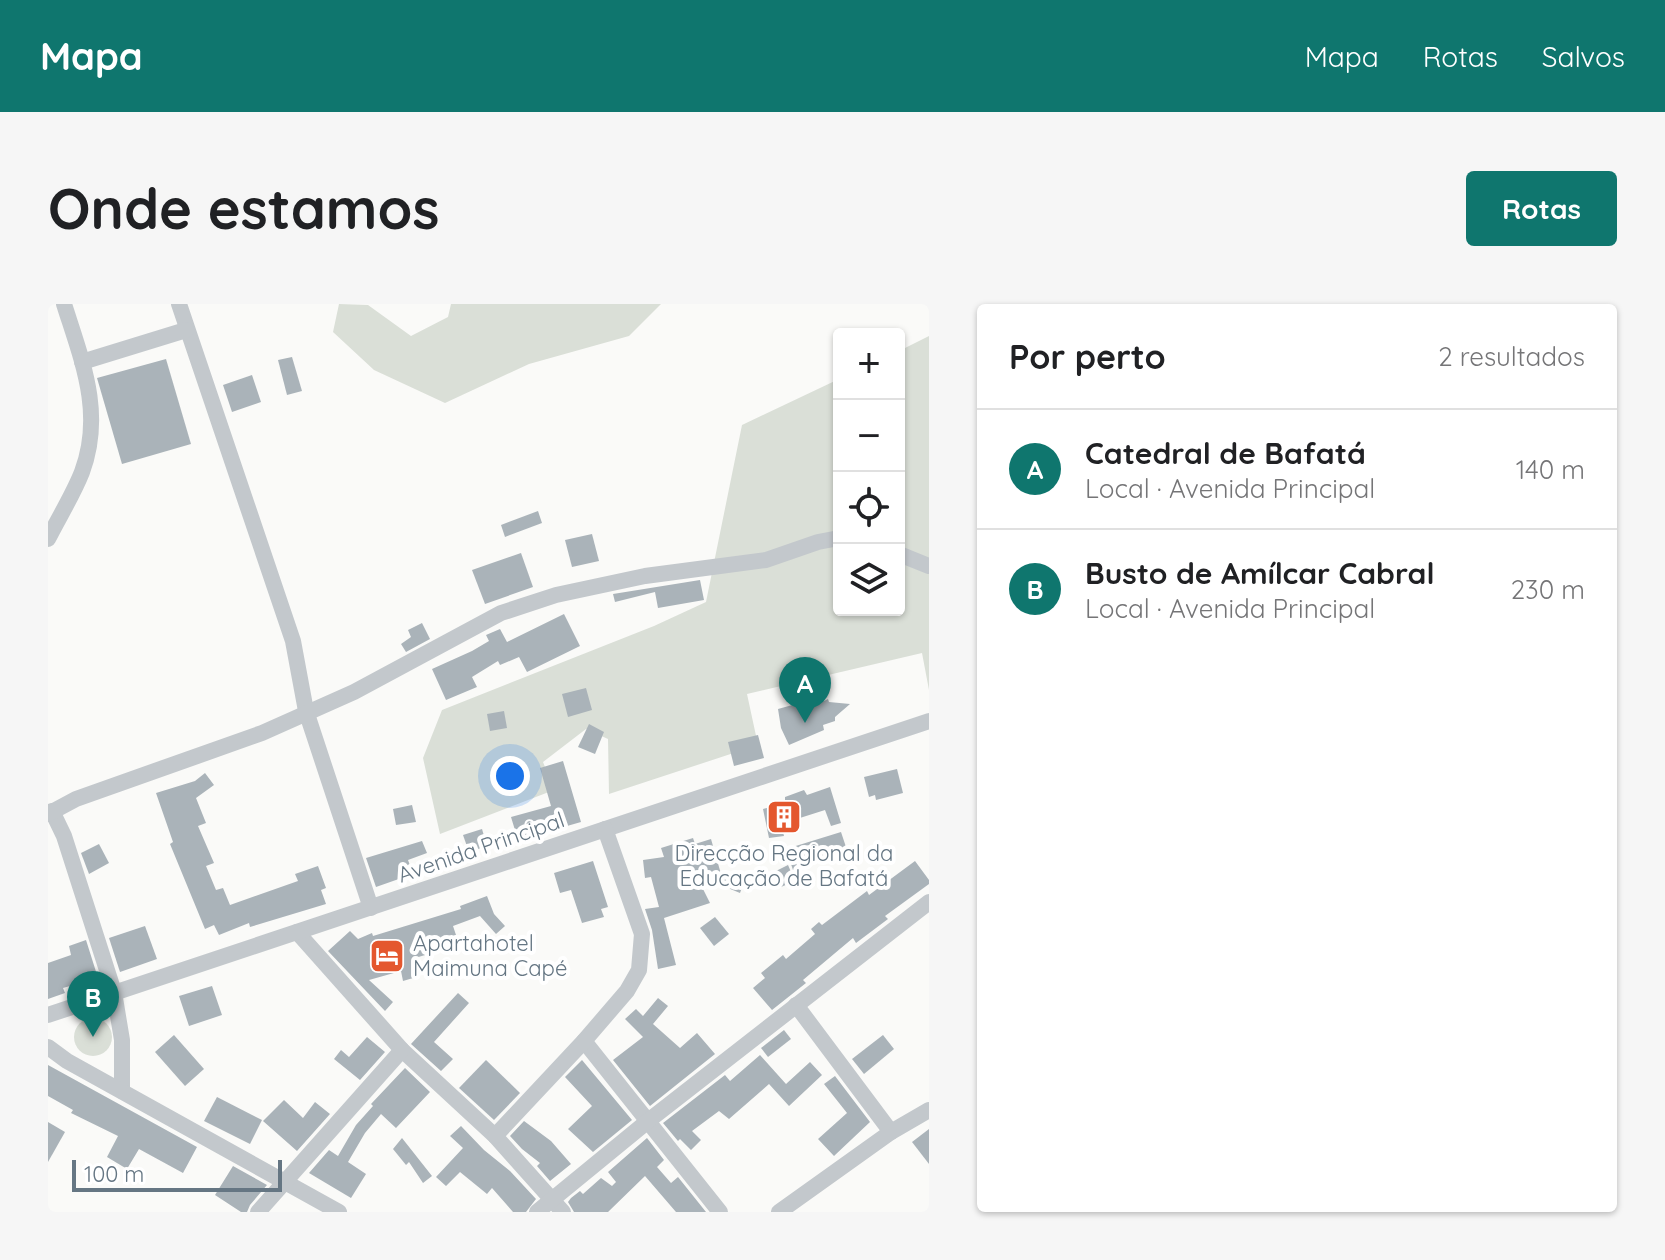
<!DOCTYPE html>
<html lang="pt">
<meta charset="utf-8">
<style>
:root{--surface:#fff;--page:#f6f6f6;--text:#202124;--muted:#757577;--line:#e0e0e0;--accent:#0f766e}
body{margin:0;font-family:Quicksand,sans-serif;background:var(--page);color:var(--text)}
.controls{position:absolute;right:24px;top:24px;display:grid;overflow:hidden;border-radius:8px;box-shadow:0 2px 6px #0004}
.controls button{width:72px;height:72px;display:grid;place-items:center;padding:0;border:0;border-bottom:2px solid var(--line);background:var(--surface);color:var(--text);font:40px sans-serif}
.scale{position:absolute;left:24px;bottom:20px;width:210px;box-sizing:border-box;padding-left:8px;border:4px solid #657683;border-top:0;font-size:22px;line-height:28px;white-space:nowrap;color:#657683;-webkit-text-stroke:6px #fff;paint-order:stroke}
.you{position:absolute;left:462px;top:472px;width:28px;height:28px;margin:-20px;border:6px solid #fff;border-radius:50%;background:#1a73e8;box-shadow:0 0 0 12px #1a73e833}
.badge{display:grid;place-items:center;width:52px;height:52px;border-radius:50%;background:var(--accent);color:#fff;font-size:26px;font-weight:700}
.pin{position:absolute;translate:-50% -66px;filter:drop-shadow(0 2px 4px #0008)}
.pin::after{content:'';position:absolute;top:42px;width:28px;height:24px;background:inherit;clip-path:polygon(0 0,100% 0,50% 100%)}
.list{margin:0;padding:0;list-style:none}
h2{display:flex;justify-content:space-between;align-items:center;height:104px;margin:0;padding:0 32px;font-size:34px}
h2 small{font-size:26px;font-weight:400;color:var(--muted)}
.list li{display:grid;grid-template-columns:52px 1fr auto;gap:24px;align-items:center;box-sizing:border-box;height:120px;padding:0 32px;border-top:2px solid var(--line)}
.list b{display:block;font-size:30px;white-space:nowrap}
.list p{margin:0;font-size:26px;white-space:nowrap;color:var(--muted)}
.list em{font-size:26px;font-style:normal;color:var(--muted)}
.icon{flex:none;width:44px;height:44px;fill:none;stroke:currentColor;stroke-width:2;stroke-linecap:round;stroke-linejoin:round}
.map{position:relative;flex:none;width:881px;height:908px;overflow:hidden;border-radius:8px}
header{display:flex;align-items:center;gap:48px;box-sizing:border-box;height:112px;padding:0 40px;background:var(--accent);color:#fff}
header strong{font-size:38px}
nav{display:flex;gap:44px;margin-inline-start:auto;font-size:28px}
.intro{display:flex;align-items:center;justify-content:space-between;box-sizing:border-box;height:192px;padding:0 48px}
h1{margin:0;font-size:56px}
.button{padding:20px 36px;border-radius:8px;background:var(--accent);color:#fff;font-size:28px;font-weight:700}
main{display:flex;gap:48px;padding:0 48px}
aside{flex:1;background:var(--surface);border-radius:8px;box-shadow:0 2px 6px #0004}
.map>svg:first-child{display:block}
.green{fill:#dadfd7}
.building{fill:#aab3b9}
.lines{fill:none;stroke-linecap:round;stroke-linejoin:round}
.street{stroke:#c3c8cc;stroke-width:16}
.labels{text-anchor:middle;stroke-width:8;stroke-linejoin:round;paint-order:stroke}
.street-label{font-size:22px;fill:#657683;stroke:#fff}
.poi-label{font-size:22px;fill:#657683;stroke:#fff}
</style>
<header>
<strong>Mapa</strong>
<nav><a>Mapa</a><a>Rotas</a><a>Salvos</a></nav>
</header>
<div class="intro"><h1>Onde estamos</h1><a class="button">Rotas</a></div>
<main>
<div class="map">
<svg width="881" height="908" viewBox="0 0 881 908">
<rect width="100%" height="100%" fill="#fafaf8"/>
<g class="green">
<path d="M291,0l29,1 43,31 37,-19 3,-13h210l-32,32 -100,28 -84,39 -71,-33 -41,-38z"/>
<path d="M881,32v354l-7,-37 -175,41 11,51 -149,49 -1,-55 -22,-10 -43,33 11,28 -114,44 -17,-76 19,-48 212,-84 52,-24 36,-177 97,-46v231h60v-259z"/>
<circle cx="45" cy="733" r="19"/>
</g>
<g class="building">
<path d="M244,53l10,34 -15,4 -9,-35z"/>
<path d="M118,55l25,85 -69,20 -25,-86z"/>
<path d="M204,71l9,27 -29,10 -9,-27z"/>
<path d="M490,207l4,12 -37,14 -4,-12z"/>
<path d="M544,230l7,27 -27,6 -7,-27z"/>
<path d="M473,249l12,34 -48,17 -13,-34z"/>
<path d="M652,276l4,20 -46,8 -3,-16 -40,10 -2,-8z"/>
<path d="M516,310l16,32 -53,26 -8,-15 -19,8 -2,-4 -26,16 5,10 -31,13 -14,-31 40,-18 17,-10 -3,-6 14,-6 7,13z"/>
<path d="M374,319l8,16 -24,13 -5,-8 10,-7 -3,-7z"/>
<path d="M538,384l6,22 -24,7 -6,-23z"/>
<path d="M766,395l2,6 12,-6 1,3 21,2 -15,13v4l-12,4 1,5 -35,15 -8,-17 -3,-19z"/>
<path d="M456,407l3,17 -17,3 -3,-17z"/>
<path d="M541,420l15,8 -9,22 -17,-7z"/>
<path d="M710,431l6,23 -30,8 -6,-24z"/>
<path d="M515,457l18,61 -63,18 -7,-23 40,-11 -11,-38z"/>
<path d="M849,465l6,24 -27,7 -1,-5 -6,2 -5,-20z"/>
<path d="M157,469l9,12 -18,13 10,25 -8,3 16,37 -8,3 10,24 7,-2 7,17 68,-24 -3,-7 23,-8 8,22 -5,2 5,14 -76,23 -1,-4 -30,12 -5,-10 -9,4 -35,-85 3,-2 -17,-49 39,-12z"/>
<path d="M782,483l11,36 -10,3 -6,-16 -44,14 3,12 -15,2 -6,-29 22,-6v-6l19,-7 3,5z"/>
<path d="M364,501l4,17 -20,3 -3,-16z"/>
<path d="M434,525l5,17 -18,6 -6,-17z"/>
<path d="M793,528l7,21 -55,17 -7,-21z"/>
<path d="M645,534l2,6 16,-5 10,35 23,8 -4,11 -44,-18 14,28 -46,15 12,47 -18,4 -6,-39 -7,-21 14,-2 -8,-30 -6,1 -2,-18 21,-3 -3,-9z"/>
<path d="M374,537l5,12 -19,7 5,14 -37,13 -10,-29z"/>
<path d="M51,540l10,19 -20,11 -8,-21z"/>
<path d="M545,557l15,46 -7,2 3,8 -22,6 -11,-33 -11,3 -6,-20z"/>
<path d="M867,557l14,19v4l-44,32 3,3 -32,24 -3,-5 -50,42 3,3 -34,27 -19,-22 12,-10 -4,-5 22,-18 3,4 29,-25 -4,-5 8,-7 3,3 45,-34 2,4z"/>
<path d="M740,561l7,16 -14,6 -7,-15z"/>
<path d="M439,592l7,18 11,12 -9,8 -16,-18 -27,10 3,9 -27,9 3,9 -17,5 5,18 -17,5 -2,-10 -32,9 24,22 -8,9 -57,-60 22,-20 8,8 14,-6 1,3 88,-27 -1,-3z"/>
<path d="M667,613l14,17 -15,12 -14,-18z"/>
<path d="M97,622l12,33 -37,13 -11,-34z"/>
<path d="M38,636l12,38 -35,10 2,5 -17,6v-36l23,-8 -2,-9z"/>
<path d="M164,682l10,29 -33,11 -10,-30z"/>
<path d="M410,689l11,10 -35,39 19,17 -12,12 -30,-27z"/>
<path d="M610,694l10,8 -15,18 27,24 17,-15 18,21 -65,52 -37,-46 30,-23 -18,-18 11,-10 7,7z"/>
<path d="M736,726l7,9 -23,18 -7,-9z"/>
<path d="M126,731l30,34 -19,17 -30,-34z"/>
<path d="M835,731l11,14 -30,25 -12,-15z"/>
<path d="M319,733l18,15 -25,28 -26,-21 7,-9 8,7z"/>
<path d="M712,751l26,29 24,-22 12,13 -33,31 -20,-22 -40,35 -10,-8 -27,20 9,9 -10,10 -11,-11 -2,2 -15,-18 62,-48 5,6z"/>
<path d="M438,756l34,33 -26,27 -35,-32z"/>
<path d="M534,756l50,60 -39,32 -25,-23 24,-23 -27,-29z"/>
<path d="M0,761l149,82 -14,26 -44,-24 -12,20 -20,-12 11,-21 -47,-23 2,-3 -25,-14z"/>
<path d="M357,764l25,24 -34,36 -15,-14 -16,19 -17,29 18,12 -15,24 -42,-25 20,-23 9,6 18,-31 17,-19 -2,-2z"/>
<path d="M787,772l35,46 -36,34 -16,-17 29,-26 -23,-29z"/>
<path d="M169,793l45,23 -12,24 -46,-23z"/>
<path d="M236,796l19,18 12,-16 15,12 -33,37 -34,-30z"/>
<path d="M476,817l27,20 20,23 -21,17 -13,-15 3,-3 -18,-14 -12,-13z"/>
<path d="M0,818l17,10 -17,30z"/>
<path d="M413,822l23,24 26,21 26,28 -10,13h-13l-21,-24 -5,6 -27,-22 -14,14 -10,-9 27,-29 -13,-12z"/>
<path d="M881,825v35l-17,-22z"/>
<path d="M354,834l30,38 -9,7 -14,-21 -3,3 -13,-16z"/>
<path d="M599,834l17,22 -7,7 14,16 7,-6 28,35h-30l-31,-36 -37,36h-34l-6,-10 3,-4 9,-7 3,3 18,-16 11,8 4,-4 -8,-10z"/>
<path d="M185,862l34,19 -17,20 -3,7h-6l-26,-17z"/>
</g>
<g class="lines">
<g class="street">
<path d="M131,0l114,337 13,70 65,197"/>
<path d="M34,58l104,-32"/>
<path d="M0,235c11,-22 25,-44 34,-67 22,-59 0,-111 -18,-168"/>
<path d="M851,250l30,12"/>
<path d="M4,507l12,25 50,156 8,48v51"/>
<path d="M0,510l28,-15 186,-66 92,-41 147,-79 55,-18 89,-19 121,-16 52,-18 21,-4"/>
<path d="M249,628l105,118 93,86 68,76"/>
<path d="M748,701l95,127"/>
<path d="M0,711l881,-294"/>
<path d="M536,737l136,171"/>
<path d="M0,743l19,14 272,151"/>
<path d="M447,832l89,-95 43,-50 12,-21 3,-36 -37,-105"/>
<path d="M210,908l144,-162"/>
<path d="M489,908l111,-91 281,-219"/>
<path d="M731,908l112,-80 38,-22"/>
</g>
</g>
<defs>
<g id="building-square" transform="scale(1.8)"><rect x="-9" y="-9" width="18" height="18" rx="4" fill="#e4572e" stroke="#fff"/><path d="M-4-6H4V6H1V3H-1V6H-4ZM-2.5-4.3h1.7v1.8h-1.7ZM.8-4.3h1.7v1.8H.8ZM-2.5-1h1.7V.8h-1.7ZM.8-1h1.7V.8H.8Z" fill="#fff"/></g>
<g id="hotel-square" transform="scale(1.8)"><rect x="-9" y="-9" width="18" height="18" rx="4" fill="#e4572e" stroke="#fff"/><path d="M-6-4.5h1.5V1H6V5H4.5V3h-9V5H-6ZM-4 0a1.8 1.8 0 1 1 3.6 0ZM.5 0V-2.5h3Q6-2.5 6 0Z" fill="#fff"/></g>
</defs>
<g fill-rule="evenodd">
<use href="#building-square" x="736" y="513"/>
<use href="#hotel-square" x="339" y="652"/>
</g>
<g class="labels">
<g class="street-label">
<text transform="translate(433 543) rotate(-19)" y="8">Avenida Principal</text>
</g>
<g class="poi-label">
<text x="736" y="557">Direcção Regional da<tspan x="736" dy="25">Educação de Bafatá</tspan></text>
<text x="365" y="647" text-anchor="start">Apartahotel<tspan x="365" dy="25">Maimuna Capé</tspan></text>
</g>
</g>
</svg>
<div class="controls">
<button>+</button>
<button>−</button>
<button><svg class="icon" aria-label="locate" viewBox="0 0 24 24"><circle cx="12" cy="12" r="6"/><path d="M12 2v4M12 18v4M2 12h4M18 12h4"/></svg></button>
<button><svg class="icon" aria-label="layers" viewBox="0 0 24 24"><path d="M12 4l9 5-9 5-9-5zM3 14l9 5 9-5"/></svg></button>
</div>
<div class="scale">100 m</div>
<div class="you"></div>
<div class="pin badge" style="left:757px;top:419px">A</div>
<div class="pin badge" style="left:45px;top:733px">B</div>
</div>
<aside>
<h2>Por perto<small>2 resultados</small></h2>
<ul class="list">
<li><span class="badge">A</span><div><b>Catedral de Bafatá</b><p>Local · Avenida Principal</p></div><em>140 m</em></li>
<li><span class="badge">B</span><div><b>Busto de Amílcar Cabral</b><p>Local · Avenida Principal</p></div><em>230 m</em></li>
</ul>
</aside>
</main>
